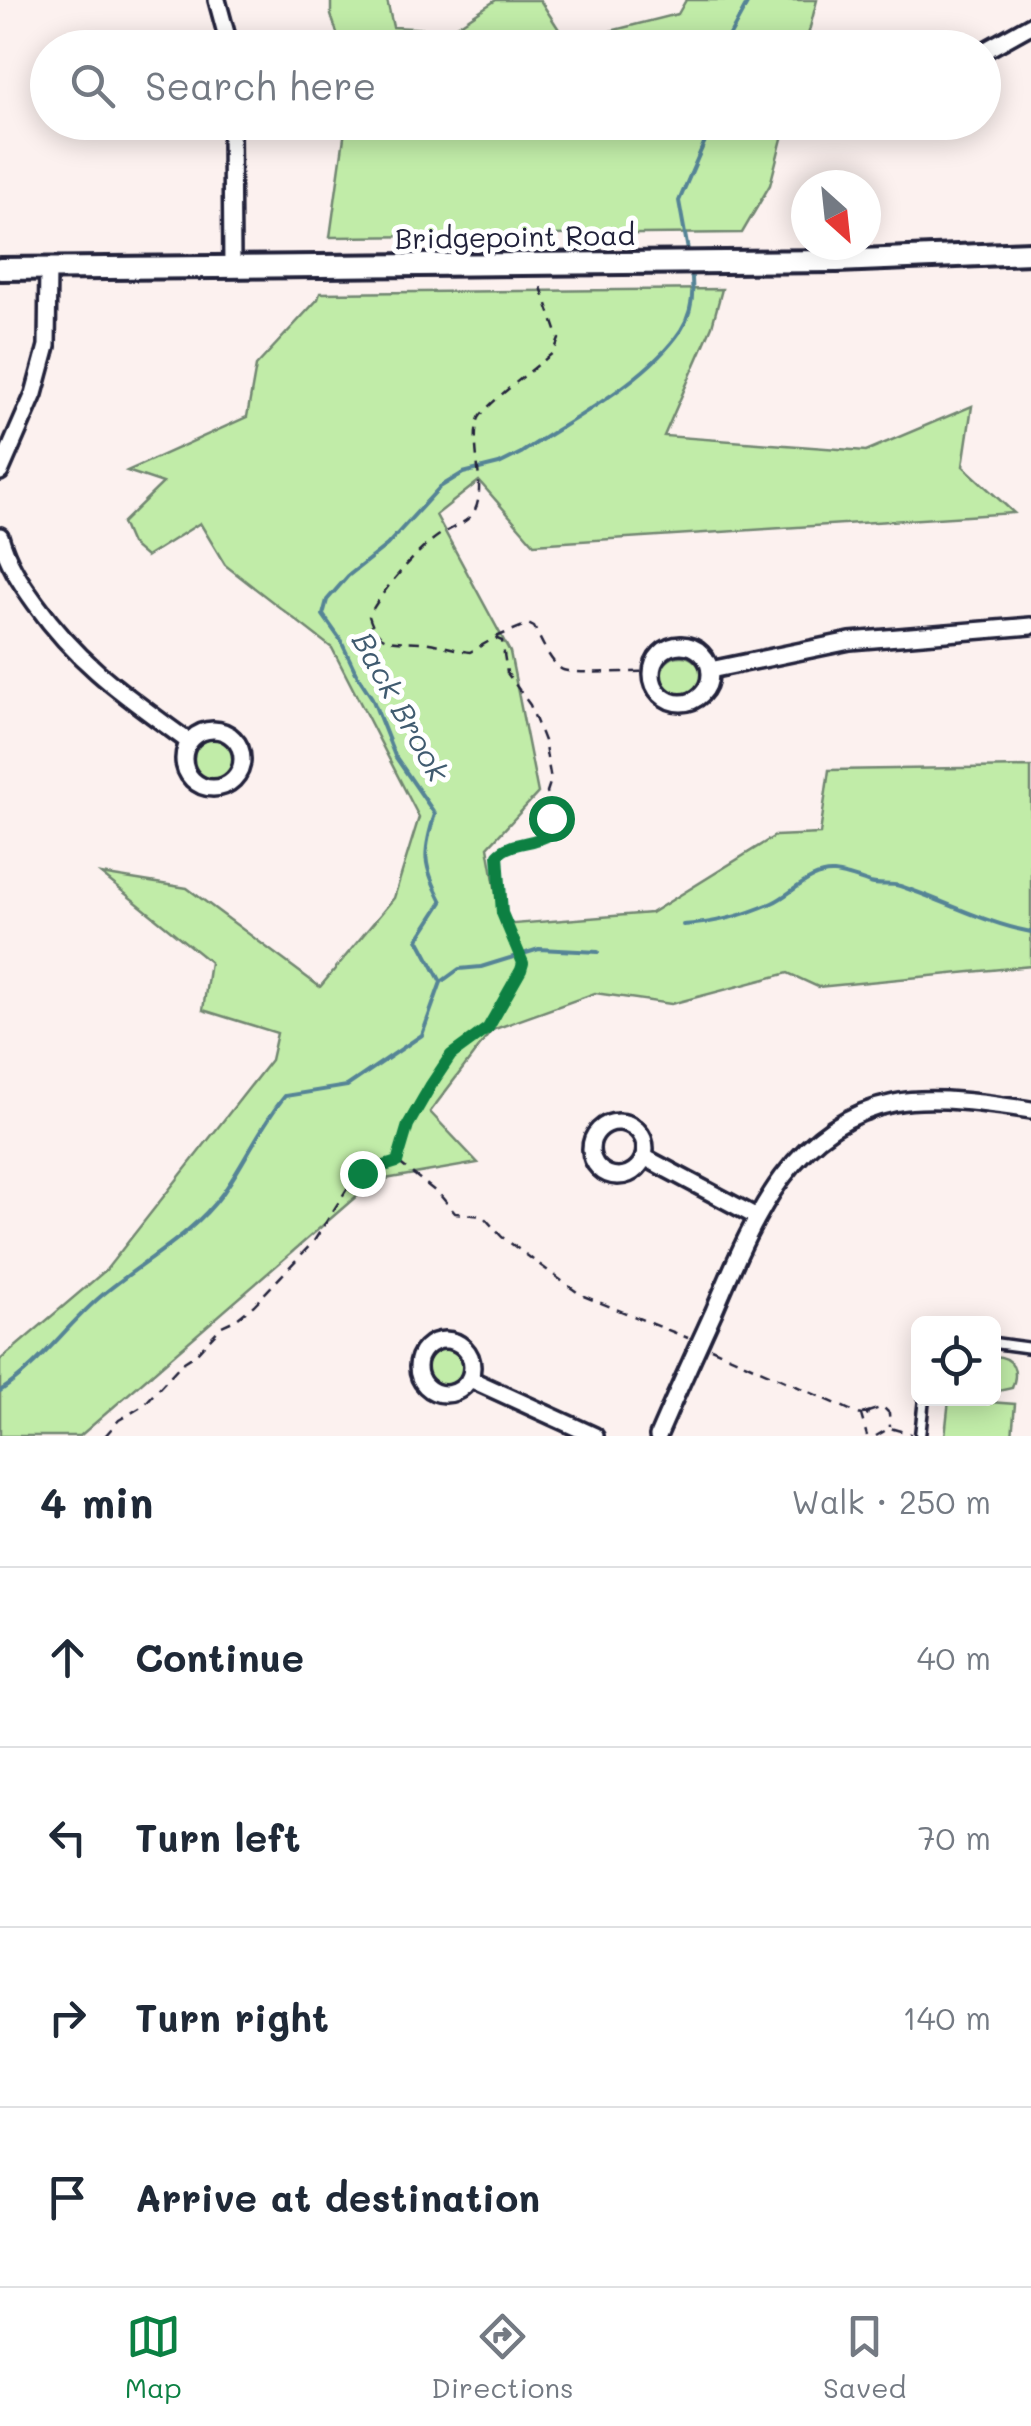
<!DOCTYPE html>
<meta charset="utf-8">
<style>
:root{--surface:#fff;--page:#f6f6f7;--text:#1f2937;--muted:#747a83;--line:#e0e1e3;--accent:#0b8043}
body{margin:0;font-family:Mali,sans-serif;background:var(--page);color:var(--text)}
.controls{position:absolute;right:30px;bottom:30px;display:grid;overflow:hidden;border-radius:15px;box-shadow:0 5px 25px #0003}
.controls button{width:90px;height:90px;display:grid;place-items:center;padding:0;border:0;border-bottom:2px solid var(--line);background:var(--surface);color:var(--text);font:50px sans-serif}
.compass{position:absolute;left:791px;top:170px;width:90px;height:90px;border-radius:50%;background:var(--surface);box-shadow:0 5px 25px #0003;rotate:153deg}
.stop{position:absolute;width:30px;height:30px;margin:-22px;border:8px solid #0b8043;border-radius:50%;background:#fff}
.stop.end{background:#0b8043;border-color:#fff;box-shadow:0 2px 10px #0008}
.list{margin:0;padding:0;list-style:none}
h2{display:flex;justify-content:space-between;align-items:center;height:130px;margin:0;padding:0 40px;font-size:42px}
h2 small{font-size:32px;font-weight:400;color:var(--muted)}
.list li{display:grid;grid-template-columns:65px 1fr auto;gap:30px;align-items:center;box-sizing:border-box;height:180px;padding:0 40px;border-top:2px solid var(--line)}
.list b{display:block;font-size:38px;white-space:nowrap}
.list em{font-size:32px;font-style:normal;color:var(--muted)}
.icon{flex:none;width:55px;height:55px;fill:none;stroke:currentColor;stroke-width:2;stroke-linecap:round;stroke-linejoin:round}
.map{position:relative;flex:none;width:1031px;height:1436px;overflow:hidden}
.search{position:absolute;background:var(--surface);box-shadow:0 5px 25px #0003;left:30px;right:30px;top:30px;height:110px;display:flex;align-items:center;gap:25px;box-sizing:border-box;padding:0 35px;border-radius:55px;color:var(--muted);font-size:38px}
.sheet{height:850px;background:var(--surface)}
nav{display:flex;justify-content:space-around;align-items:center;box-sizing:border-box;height:140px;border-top:2px solid var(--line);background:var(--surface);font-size:28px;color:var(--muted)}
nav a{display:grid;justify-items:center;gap:5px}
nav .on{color:var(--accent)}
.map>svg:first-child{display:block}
.green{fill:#c1eca8;stroke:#728772;stroke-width:2.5}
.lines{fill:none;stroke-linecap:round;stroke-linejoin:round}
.stream{stroke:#558496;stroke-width:4}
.lane-casing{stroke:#22223b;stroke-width:15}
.street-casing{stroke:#22223b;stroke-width:22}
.secondary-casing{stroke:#22223b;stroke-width:28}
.path{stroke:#22223b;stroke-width:2.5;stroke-dasharray:10 8;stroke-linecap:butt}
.lane{stroke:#fff;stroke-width:8}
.street{stroke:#fff;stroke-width:15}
.secondary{stroke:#fff;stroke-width:20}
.route{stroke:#0b8043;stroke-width:12}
.labels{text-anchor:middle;stroke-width:10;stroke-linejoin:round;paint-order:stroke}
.street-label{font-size:28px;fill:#22223b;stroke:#fff}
.water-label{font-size:30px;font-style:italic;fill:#405b70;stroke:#fff}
</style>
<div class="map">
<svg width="1031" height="1436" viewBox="0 0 1031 1436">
<rect width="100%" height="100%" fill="#fcf1ef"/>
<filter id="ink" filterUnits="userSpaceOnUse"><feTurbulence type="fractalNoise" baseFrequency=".01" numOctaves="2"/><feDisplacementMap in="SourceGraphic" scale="20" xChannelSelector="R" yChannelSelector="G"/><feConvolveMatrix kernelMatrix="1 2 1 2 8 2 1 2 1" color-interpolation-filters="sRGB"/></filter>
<g filter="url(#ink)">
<g class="green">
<path d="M331,0h56l6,27 58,3 45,-30h44l27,42 111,-28 8,-14h131l-12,47 -463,1 -11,-33z"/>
<path d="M346,123v-1l440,1 -16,62 -28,48 -412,4z"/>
<path d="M722,289l-10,37 -48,110 202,15 106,-45 -9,60 51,47 -480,31 -55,-63 -43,34 74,137 28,141 -50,54 14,78 149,-12 124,-77 45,-2 9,-64 202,-3v199l-213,21 -30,-14 -117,31 -76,-11 -103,37 -62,82 48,51 -104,18 -294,255h-80v-76l106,-90 165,-210 6,-27 -74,-23 7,-48 -109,-88 86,14 133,99 74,-89 25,-81 -87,-169 -107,-83 -25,-42 -54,34 -15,-13 -9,-21 41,-40 -36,-12 120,-54 9,-51 62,-67 2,-6z"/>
<circle cx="681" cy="676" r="20"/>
<circle cx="214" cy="759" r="20"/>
<circle cx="447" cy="1368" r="21"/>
<path d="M994,1356c20,1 25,14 18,32l-18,4z"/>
<path d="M949,1399l66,5 -3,32h-67z"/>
</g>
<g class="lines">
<g class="stream">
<path d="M723,48l26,-48"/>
<path d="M689,256l-10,-55 26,-60 -5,-19"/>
<path d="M683,925c33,-2 59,-9 89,-22 20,-9 38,-32 62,-30 11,1 25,6 36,10 9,3 20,0 30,3 45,15 84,37 131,46"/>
<path d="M441,982l18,-13 22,-2 58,-18 59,3"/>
<path d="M0,1391c40,-26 65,-64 100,-94 41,-35 91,-60 123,-104 23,-32 37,-67 62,-97l62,-10 75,-51 19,-53 -23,-43 24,-37c-19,-37 -20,-48 -7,-88l-40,-58 -23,-58 -15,-23 -17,-36 -17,-24 4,-15 21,-24 39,-31 53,-58 23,-14 36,-9 22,-11c51,-34 126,-72 160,-123 12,-18 13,-40 10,-60"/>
</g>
<g class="lane-casing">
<g id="lane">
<path d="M994,1343l37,5"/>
<path d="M920,1436l4,-38"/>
</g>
</g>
<g class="street-casing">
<g id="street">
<path d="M217,0l13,48"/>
<path d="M984,51l47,-26"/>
<path d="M231,122l1,145"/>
<path d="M926,122l19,7 18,-7"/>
<path d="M0,472l34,-78 13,-48 1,-77"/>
<path d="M0,536c7,26 20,46 36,68 45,63 92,93 153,138"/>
<circle cx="681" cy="674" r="29"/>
<path d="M710,670l140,-29 181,-15"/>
<circle cx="213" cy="759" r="29"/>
<circle cx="618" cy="1149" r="27"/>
<path d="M644,1157l111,59"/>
<circle cx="445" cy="1367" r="27"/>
<path d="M470,1379l125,57"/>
<path d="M658,1436c18,-42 37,-83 56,-125 37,-86 76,-188 180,-208 39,-8 98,1 137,7"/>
</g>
</g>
<g class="secondary-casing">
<path id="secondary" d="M0,269l837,-8 194,-8"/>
</g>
<g class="path">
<path d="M496,637l32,-13 6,3c7,13 15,33 27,42 8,6 72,2 90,3"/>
<path d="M397,1161l11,-36 23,-40 20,-30 37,-27 29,-47 6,-15 -21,-53 -4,-58c12,-15 36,-10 52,-21l2,-26 -5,-16 4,-12 -7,-39 -14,-36 -23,-32 -5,-32 -7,-3 -25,14c-16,-2 -33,-9 -49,-10 -25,-2 -43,5 -52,-26 12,-24 46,-64 69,-80 11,-7 24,-11 33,-20 19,-21 -3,-73 8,-98 7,-14 61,-54 75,-66l5,-13 -18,-52"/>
<path d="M398,1162l42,33 15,18 28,3 19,21 79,58 107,43"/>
<path d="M711,1348l150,67 6,21"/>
<path d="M868,1412l15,-5 6,6 1,14"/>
<path d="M862,1414l6,-2 -3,9"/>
<path d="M105,1436l14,-16 24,-14 38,-42 14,-9 27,-29 15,-7 17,-14 60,-64 38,-60 19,-13 24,-6"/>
<path d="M876,1436l14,-8 21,6"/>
</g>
<use href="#lane" class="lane"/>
<use href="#street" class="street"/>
<use href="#secondary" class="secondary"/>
</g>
</g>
<g class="lines" filter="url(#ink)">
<path class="route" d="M362,1173l35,-11 11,-37 23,-40 20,-30 37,-27 33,-58 2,-7 -21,-50 -4,-58c12,-14 36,-10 52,-21l1,-16"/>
</g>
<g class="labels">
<g class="street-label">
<text transform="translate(515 237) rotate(-1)" y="10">Bridgepoint Road</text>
</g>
<g class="water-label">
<text transform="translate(400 707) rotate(61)" y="10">Back Brook</text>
</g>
</g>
</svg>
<div class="controls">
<button><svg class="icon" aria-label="locate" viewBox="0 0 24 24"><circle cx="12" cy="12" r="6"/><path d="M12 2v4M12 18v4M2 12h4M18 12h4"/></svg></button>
</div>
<svg class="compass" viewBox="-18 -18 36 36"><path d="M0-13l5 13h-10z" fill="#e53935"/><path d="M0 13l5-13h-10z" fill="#747a83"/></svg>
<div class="stop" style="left:551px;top:818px"></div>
<div class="stop end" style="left:362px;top:1173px"></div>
<div class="search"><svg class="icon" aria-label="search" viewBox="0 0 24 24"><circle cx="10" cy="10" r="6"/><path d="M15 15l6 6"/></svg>Search here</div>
</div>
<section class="sheet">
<h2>4 min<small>Walk · 250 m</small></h2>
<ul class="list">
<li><svg class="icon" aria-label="ahead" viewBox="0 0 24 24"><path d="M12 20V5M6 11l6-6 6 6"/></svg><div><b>Continue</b></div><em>40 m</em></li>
<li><svg class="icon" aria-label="left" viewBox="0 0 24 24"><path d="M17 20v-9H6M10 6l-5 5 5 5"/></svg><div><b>Turn left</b></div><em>70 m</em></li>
<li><svg class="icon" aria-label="right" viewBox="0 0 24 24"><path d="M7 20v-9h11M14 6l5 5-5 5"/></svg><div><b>Turn right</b></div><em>140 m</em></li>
<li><svg class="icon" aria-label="arrive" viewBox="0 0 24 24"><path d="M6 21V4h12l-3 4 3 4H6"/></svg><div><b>Arrive at destination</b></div></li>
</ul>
</section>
<nav>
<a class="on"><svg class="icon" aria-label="map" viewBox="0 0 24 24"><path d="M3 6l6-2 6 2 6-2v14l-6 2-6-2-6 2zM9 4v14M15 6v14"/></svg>Map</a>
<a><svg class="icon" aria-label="directions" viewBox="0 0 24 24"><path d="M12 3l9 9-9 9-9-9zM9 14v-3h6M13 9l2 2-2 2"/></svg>Directions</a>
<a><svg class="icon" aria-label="saved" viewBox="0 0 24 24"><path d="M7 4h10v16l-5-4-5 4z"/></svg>Saved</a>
</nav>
